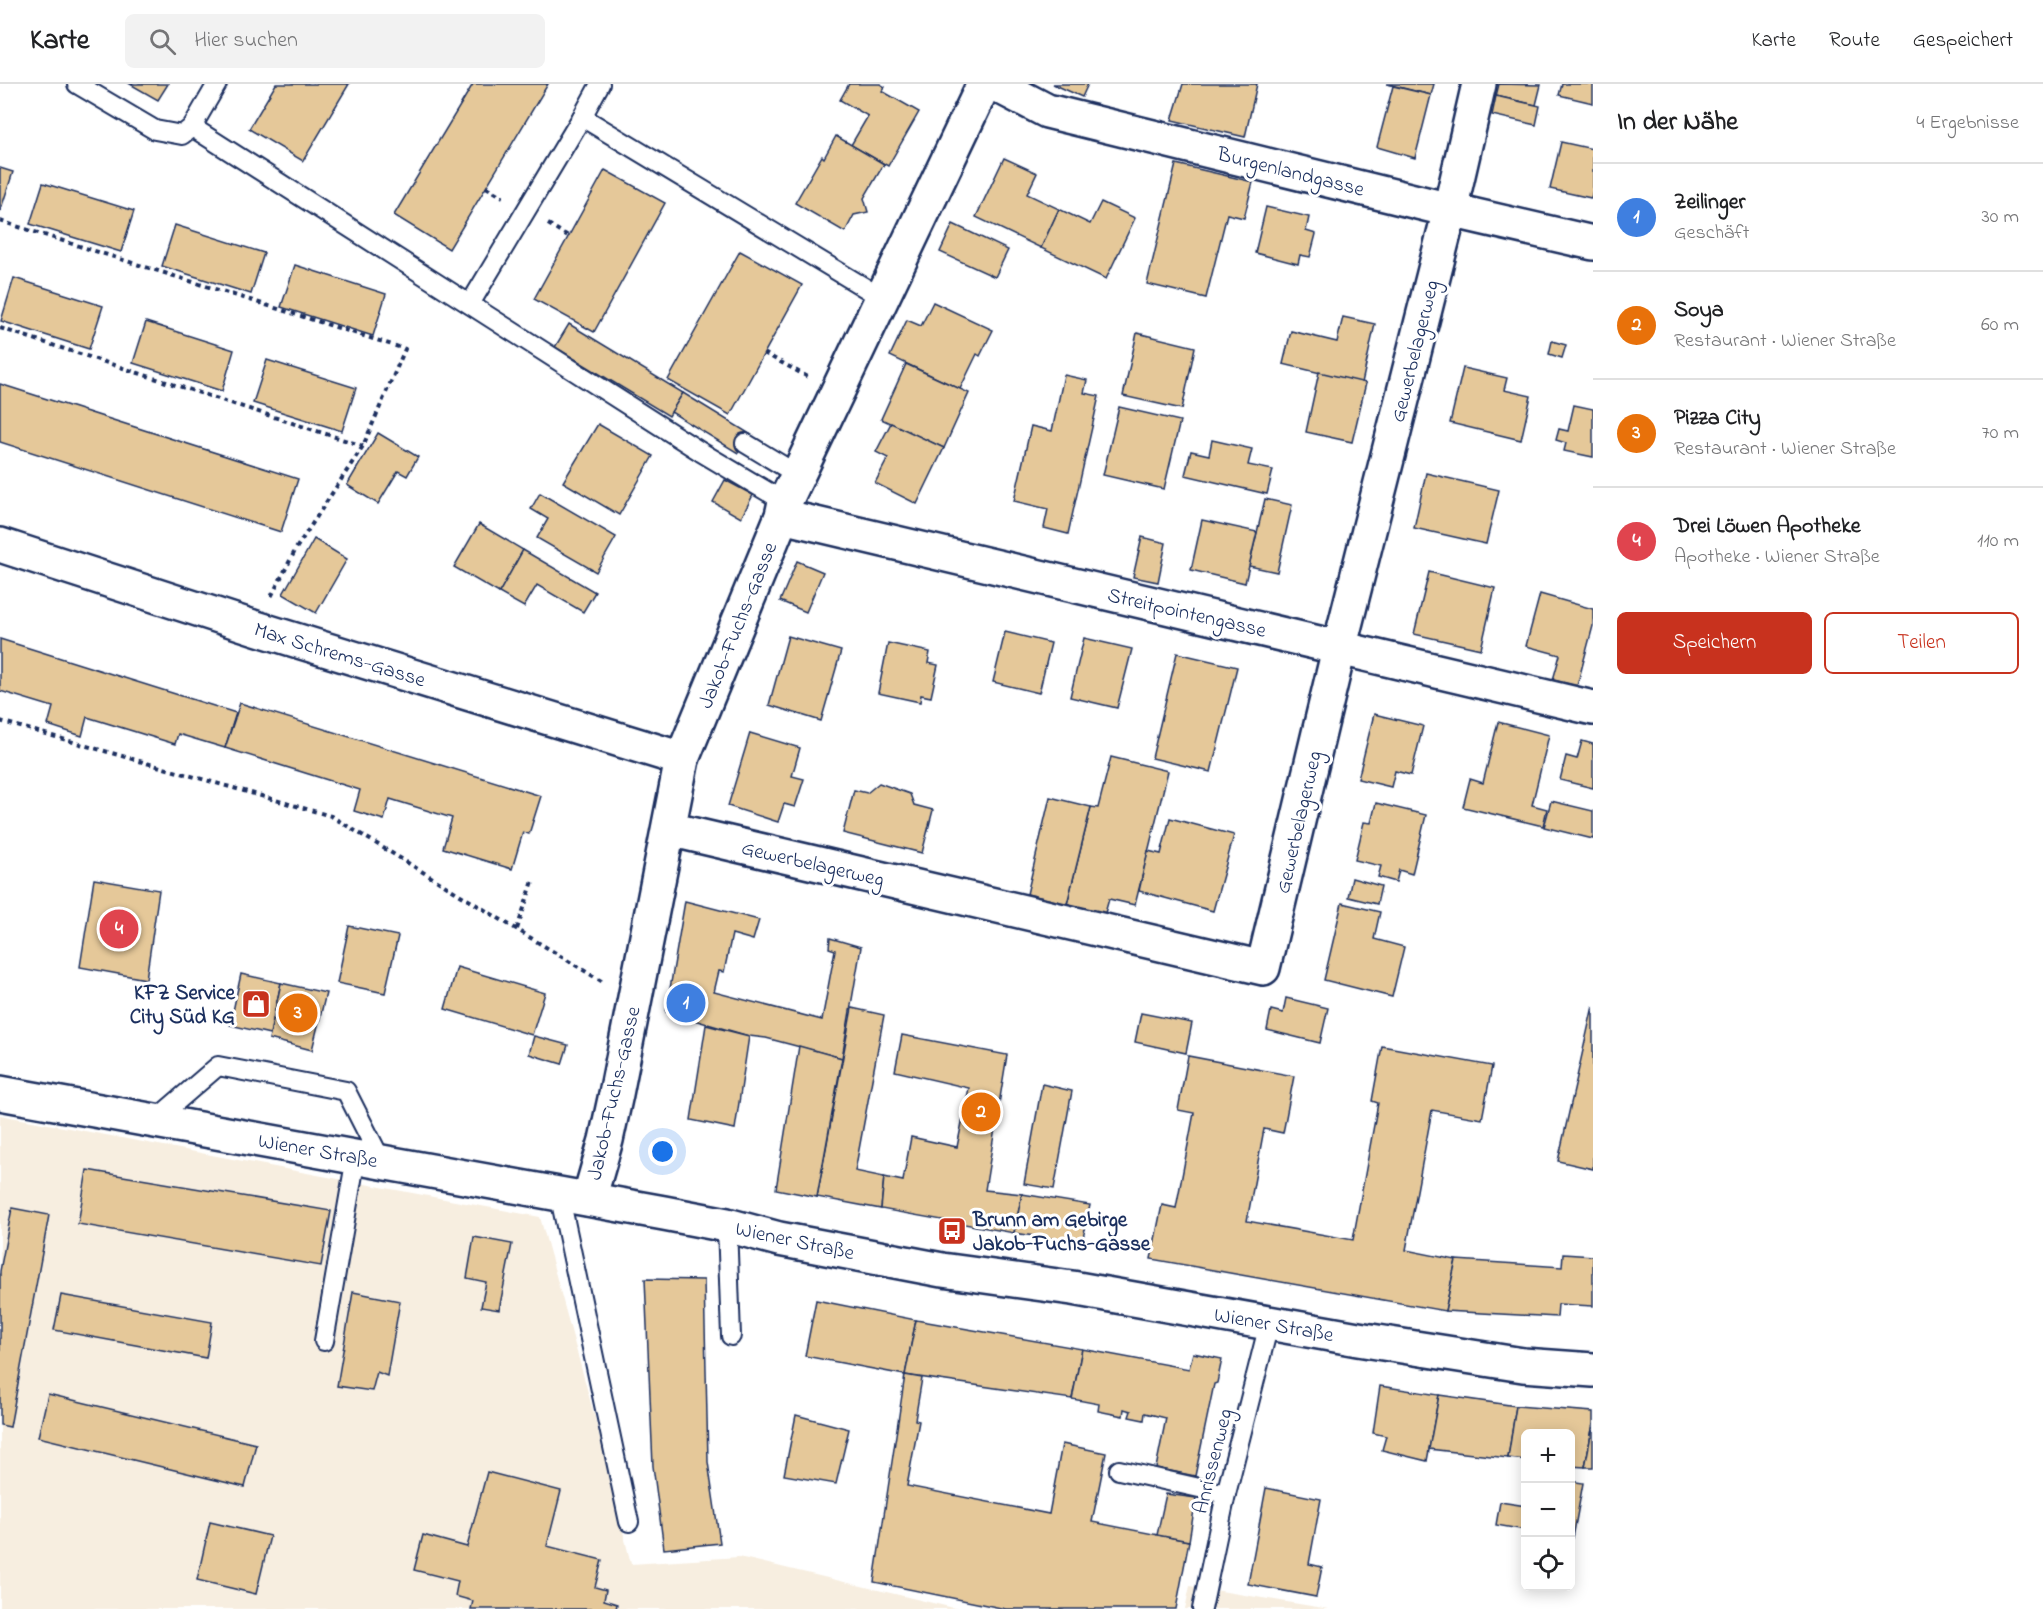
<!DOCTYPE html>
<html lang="de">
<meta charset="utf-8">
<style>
:root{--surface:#fff;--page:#f2f2f2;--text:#202124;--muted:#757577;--line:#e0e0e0;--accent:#c8321e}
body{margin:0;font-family:"Indie Flower",sans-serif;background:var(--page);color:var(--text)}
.controls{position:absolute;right:18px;bottom:18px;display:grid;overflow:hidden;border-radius:9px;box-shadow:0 3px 15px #0003}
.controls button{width:54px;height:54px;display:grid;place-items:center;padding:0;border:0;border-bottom:2px solid var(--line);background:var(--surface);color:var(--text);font:30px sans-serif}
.you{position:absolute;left:663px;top:1068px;width:21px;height:21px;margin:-15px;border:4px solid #fff;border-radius:50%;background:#1a73e8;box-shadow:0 0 0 9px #1a73e833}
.badge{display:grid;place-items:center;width:39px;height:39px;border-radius:50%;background:var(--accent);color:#fff;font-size:20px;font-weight:700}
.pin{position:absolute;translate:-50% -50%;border:3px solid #fff;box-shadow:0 2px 6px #0006}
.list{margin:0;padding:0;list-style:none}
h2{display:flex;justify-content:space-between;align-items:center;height:78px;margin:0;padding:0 24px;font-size:26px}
h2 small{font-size:20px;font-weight:400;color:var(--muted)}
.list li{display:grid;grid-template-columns:39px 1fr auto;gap:18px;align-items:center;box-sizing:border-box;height:108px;padding:0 24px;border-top:2px solid var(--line)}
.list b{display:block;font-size:22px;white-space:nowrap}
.list p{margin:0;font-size:20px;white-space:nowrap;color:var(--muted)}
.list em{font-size:20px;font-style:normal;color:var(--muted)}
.actions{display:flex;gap:12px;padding:18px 24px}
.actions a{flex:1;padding:14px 0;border:2px solid var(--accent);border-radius:9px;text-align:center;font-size:21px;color:var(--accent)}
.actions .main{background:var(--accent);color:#fff}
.icon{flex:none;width:33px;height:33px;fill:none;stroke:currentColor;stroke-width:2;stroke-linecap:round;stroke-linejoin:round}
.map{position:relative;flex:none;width:1593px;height:1525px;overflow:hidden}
header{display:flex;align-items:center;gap:36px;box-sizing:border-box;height:84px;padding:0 30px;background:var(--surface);border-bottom:2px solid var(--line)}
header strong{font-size:28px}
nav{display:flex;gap:33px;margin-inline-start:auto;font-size:21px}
.search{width:420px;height:54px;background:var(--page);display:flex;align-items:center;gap:15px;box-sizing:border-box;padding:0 21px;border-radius:9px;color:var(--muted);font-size:22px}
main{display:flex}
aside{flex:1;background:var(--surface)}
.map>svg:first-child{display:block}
.built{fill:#f7eee0}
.building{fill:#e5c899;stroke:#1b2f5e;stroke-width:1.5}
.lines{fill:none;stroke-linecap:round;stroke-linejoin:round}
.lane-casing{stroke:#1b2f5e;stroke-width:22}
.street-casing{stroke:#1b2f5e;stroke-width:38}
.secondary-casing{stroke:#1b2f5e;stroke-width:38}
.path{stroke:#1b2f5e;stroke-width:4;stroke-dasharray:4.5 4.5;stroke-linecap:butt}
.lane{stroke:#fff;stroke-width:18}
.street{stroke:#fff;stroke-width:33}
.secondary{stroke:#fff;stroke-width:33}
.labels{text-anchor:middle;stroke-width:6;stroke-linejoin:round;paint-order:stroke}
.street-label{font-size:21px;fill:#1b2f5e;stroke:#fff}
.poi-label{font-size:21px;font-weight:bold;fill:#1b2f5e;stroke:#fff;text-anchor:end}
</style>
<header>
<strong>Karte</strong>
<div class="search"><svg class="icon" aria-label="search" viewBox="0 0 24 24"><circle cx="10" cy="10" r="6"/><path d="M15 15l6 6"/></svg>Hier suchen</div>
<nav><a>Karte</a><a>Route</a><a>Gespeichert</a></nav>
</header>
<main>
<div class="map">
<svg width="1593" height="1525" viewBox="0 0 1593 1525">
<rect width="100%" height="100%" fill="#fff"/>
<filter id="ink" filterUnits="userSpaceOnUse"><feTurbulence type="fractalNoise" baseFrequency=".0167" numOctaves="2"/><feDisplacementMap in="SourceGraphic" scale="12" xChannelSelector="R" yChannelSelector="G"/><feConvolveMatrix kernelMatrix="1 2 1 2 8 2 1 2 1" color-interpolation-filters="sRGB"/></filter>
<g filter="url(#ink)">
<g class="built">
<path d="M0,1031l540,102 55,201 36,146 108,-7 219,52h-958z"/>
<path d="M1190,1502l139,23h-144z"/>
</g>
<g class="building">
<path d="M130,0h38l-10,16z"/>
<path d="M276,0h73l-46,77 -54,-32z"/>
<path d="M473,0h75l-99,165 -55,-34z"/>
<path d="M849,0h31l5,3 -3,4 37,21 -31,54 -37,-21 17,-29 -28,-16z"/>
<path d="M1053,0h35l-6,13z"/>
<path d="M1183,0h74l-12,53 -73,-17z"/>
<path d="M1387,0h47l-3,11z"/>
<path d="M1499,0l42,1 -5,20 -40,-9z"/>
<path d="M1562,0h31v19l-34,-8z"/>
<path d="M1393,2l38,9 -16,63 -38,-11z"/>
<path d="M1496,12l44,10 -4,19 -44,-10z"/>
<path d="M836,52l48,28 -20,34 4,14 -14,3 -9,17 -50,-29 27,-47 2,2z"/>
<path d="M1561,58l32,7v41l-2,8 -41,-9z"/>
<path d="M1004,74l33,15 -10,21 32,15 -18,39 -65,-31z"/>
<path d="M1176,80l77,18 -9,36 -17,-4 -21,84 -59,-14z"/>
<path d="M0,84l13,4 -13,40z"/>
<path d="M605,86l60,33 -71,129 -60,-33z"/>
<path d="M43,99l91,28 -13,41 -91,-28z"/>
<path d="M1101,118l34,16 -29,61 -65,-31 18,-39 31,15z"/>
<path d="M1266,123l43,10 -3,14 10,3 -6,23 -10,-2 -2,9 -43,-11z"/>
<path d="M953,140l55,26 -13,27 -55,-25z"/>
<path d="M175,141l89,28 -13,41 -89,-28z"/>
<path d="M740,167l62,34 -72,130 -62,-35z"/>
<path d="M295,181l91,29 -13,42 -92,-29z"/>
<path d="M14,194l89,28 -14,43 -88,-28z"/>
<path d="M933,218l60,28 -13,26 -3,-2 -17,35 -70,-33 17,-36 14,6z"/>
<path d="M1343,233l32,7 -13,59 -79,-19 8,-33 46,11z"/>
<path d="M146,238l88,28 -12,41 -89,-28z"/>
<path d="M569,240l114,69 -14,23 -114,-69z"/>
<path d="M1137,249l58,14 -13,62 -59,-13z"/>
<path d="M1552,257l14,4 -4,13 -13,-4z"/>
<path d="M267,276l89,28 -14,43 -89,-28z"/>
<path d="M906,280l63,29 -25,55 -63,-29z"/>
<path d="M1463,284l44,10 -3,12 27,6 -10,44 -71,-17z"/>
<path d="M1319,288l47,11 -14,59 -46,-10z"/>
<path d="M1064,291l23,5 -3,13 15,3 -31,138 -24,-6 4,-19 -34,-8 17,-75 21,5z"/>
<path d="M0,300l298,95 -17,53 -281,-90z"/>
<path d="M683,309l67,41 -12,19 -67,-41z"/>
<path d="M1574,321l19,4v48l-29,-6 2,-8 -10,-3 3,-11 9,2z"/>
<path d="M1119,323l61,14 -16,68 -61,-14z"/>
<path d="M891,339l53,25 -27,56 -42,-21 13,-25 -12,-6z"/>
<path d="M598,340l55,32 -34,59 -56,-33z"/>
<path d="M378,349l40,24 -11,19 -9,-5 -20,33 -31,-19z"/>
<path d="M1212,356l40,9 -4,16 25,5 -6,24 -82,-19 6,-24 18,4z"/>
<path d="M1426,389l73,17 -13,54 -72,-16z"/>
<path d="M725,396l28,15 -12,23 -28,-16z"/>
<path d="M540,409l76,44 -20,35 -59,-34 11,-19 -17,-10z"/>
<path d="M1265,415l27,6 -15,67 -28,-6z"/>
<path d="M1202,436l55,12 -12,51 -54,-13z"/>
<path d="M479,440l44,26 -24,43 -45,-26z"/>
<path d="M1142,453l24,6 -8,39 -25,-5z"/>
<path d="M314,455l33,20 -31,54 -33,-19z"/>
<path d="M523,466l72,42 -12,20 -46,-27 -13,22 -25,-14z"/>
<path d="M797,477l26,11 -17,40 -26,-11z"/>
<path d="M1429,488l66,16 -14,61 -67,-15z"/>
<path d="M1540,510l53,15v17l-16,60 -24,-6 7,-25 -34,-9z"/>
<path d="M1005,548l46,11 -12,50 -46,-11z"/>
<path d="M788,552l53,15 -20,70 -52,-16z"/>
<path d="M1084,554l48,11 -15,59 -47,-11z"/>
<path d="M0,555l236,74 -11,35 -47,-14 -3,10 -88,-27 -5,19 -34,-11 5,-18 -53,-16z"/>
<path d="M888,559l42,9 -2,11 10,2 -7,32 -10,-2 -1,7 -42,-9z"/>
<path d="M1177,569l60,14 -26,105 -59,-14z"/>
<path d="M240,619l301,93 -12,38 -6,-2 -11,37 -69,-21 9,-30 -62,-19 -6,21 -30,-9 6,-21 -135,-42z"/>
<path d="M1374,630l49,12 -12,49 -16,-4 -4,16 -33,-8z"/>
<path d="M1498,638l51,13 -17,70 15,4 -4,17 -80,-19 7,-28 13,4z"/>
<path d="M750,649l50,15 -8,28 12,3 -9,28 -11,-3 -6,18 -50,-16z"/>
<path d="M1582,657l11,3v44l-33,-8 6,-24 11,3z"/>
<path d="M1111,673l57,14 -33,134 -26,-6 -4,14 -38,-9 24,-97 7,1z"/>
<path d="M879,699l31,11 4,11 19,5 -11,43 -79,-20 11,-43 13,3z"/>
<path d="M1050,713l41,10 -24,97 -40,-10z"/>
<path d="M1551,717l42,10v28l-49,-12z"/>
<path d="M1376,719l50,12 -14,59 -13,-4 -3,12 -18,-5 3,-11 -26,-6 9,-38 7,1z"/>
<path d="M1170,734l64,17 -21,76 -74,-20 9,-40 13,3z"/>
<path d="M1352,794l29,8 -4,18 -29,-7z"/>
<path d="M94,795l65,11 -13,89 -66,-12z"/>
<path d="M685,817l74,19 -6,20 -21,-6 -8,38 -5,-1 -5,21 108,28 13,-70 -6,-2 1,-10 31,9 -19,111 -76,-20 -17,-2 -83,-24z"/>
<path d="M1342,819l38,9 -6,27 30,8 -12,50 -68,-17z"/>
<path d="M349,842l49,10 -13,57 -48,-10z"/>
<path d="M457,883l88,26 -13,42 -87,-26z"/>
<path d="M241,890l40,9 -11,51 -40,-9z"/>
<path d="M281,899l45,10 -14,57 -43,-11z"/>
<path d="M1286,914l42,10 -8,35 -53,-13 4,-20 12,3z"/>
<path d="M1593,922v163l-35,-8z"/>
<path d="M852,924l32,7 -29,156 29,6 -3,32 -64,-12z"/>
<path d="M1141,929l51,10 -6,30 -51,-11z"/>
<path d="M706,941l43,11 -14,93 -44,-9z"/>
<path d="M902,951l105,20 -22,135 37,4 -8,39 -133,-24 3,-32 19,4 8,-44 46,10 12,-59 -74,-17z"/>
<path d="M534,952l34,9 -6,19 -33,-10z"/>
<path d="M799,962l43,12 -25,139 -41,-8z"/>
<path d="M1382,962l110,20 -10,53 -50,-9 -26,140 50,10 -11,51 -294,-52 11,-54 14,3 18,-95 -16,-3 10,-54 106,20 -11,57 -19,-4 -17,92 106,19 25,-137 -6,-2z"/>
<path d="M1042,1000l30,7 -18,98 -30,-5z"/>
<path d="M87,1086l244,41 -10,55 -243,-42z"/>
<path d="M1022,1110l68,11 -8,38 -68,-10z"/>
<path d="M12,1124l37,7 -39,212 -10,-2v-154z"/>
<path d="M474,1153l38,7 -13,66 -18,-3 5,-25 -19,-4z"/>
<path d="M1563,1170l30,2v50l-35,-2 -1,13 -112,-6 11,-51 106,7z"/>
<path d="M645,1195l59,1 4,182 12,81 -56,6 -11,-83z"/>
<path d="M353,1208l47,9 -13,75 -10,-4 -5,19 -35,-5z"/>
<path d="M61,1211l151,27 -6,36 -152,-28z"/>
<path d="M816,1216l100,20 -11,55 -100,-19z"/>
<path d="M916,1236l166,29 -10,50 -167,-24z"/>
<path d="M1082,1265l107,20 4,-16 29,6 -5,24 -3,1 -19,92 -39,-8 10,-50 -21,-5 -1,7 -15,-3 2,-6 -7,-2 -1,7 -25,-5 1,-7 -27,-5z"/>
<path d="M905,1291l17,3 -7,42 4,1 -12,65 142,28 13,-70 44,9 -14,69 97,19 -13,68h-170l-132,-27z"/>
<path d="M1380,1302l59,9 -12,66 -45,-11 4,-14 -13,-3z"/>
<path d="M48,1310l208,50 -11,43 -207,-50z"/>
<path d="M1439,1311l77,11 -8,52 -79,-9z"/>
<path d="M1516,1322l77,6v12l-8,43 -15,-1v-32h-44v26l-18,-2z"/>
<path d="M796,1331l53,14 -13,55 -52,-9z"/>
<path d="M1593,1340v43h-8z"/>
<path d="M487,1388l74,19 -14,55 55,14 -7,27 11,3 -2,10 13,4 -1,5h-145l2,-8 -18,-5 3,-15 -44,-11 9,-35 44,12z"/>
<path d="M1570,1397l13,2 -10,55h-3z"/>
<path d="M1266,1404l55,11 -12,65 13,3 -6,30 -68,-13z"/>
<path d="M1166,1410l30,4 -7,43 -32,-6z"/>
<path d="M1500,1418l26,4v24l-30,-5z"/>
<path d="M210,1438l60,14 -14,58 -59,-14z"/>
</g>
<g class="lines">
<g class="lane-casing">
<g id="lane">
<path d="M77,0l78,46 27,5 10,-8"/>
<path d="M217,0l-25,43 509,325 84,50"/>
<path d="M582,33l18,-33"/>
<path d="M470,220l112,-187 300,181"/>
<path d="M745,359l53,32"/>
<path d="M154,1037l64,-55 128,25 36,71"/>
<path d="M559,1109l70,329"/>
<path d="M727,1141l4,111"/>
<path d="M324,1257l32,-184"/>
<path d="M1119,1386l107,24"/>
<path d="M1202,1525l24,-115 43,-170"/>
</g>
</g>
<g class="street-casing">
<g id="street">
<path d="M995,0l52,27 403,99 143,33"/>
<path d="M782,432l811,192"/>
<path d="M0,461l256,83 426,131"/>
<path d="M669,745l594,139 76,-319 111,-439 29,-126"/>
<path d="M589,1115l17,-59 10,-46 66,-335 100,-243 3,-14 199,-418"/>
</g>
</g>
<g class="secondary-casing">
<path id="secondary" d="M0,1009l664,120 63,12 52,14 163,31 130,18 286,51 165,26 70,5"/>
</g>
<g class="path">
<path d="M486,103l17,10"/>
<path d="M0,137l405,128 -42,97 -66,101 -26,50"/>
<path d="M548,140l20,12"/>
<path d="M0,244l363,118"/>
<path d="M764,269l44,24"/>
<path d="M0,637l331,95 272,166"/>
<path d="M517,845l17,-51"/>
</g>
<use href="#lane" class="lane"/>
<use href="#street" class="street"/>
<use href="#secondary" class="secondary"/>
</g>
</g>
<defs>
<g id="shop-square" transform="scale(1.5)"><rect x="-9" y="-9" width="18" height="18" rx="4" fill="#c8321e" stroke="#fff"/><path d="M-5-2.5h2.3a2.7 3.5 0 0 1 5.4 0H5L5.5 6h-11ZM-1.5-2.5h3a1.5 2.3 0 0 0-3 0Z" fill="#fff"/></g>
<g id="bus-square" transform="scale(1.5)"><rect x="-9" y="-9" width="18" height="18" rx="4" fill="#c8321e" stroke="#fff"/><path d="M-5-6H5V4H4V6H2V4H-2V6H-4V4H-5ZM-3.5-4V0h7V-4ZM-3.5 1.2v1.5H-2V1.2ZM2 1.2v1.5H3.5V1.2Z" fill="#fff"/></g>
</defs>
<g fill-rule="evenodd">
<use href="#shop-square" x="256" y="920"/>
<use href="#bus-square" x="952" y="1147"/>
</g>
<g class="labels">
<g class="street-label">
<text transform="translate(1291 87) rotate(14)" y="7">Burgenlandgasse</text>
<text transform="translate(1414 267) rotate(-76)" y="7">Gewerbelagerweg</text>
<text transform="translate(1187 528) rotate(13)" y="7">Streitpointengasse</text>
<text transform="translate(737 541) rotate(-68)" y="7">Jakob-Fuchs-Gasse</text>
<text transform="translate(340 570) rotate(17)" y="7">Max Schrems-Gasse</text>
<text transform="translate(1298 738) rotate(-77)" y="7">Gewerbelagerweg</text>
<text transform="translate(813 779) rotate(13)" y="7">Gewerbelagerweg</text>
<text transform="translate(613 1009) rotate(-77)" y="7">Jakob-Fuchs-Gasse</text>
<text transform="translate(318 1066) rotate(10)" y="7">Wiener Straße</text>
<text transform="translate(795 1156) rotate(12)" y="7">Wiener Straße</text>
<text transform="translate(1274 1240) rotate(10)" y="7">Wiener Straße</text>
<text transform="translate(1212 1377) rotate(-76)" y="7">Anrissenweg</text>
</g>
<g class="poi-label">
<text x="235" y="915">KFZ Service<tspan x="235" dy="24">City Süd KG</tspan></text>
<text x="973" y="1142" text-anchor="start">Brunn am Gebirge<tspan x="973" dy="24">Jakob-Fuchs-Gasse</tspan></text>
</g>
</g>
</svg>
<div class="controls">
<button>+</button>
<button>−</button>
<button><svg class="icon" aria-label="locate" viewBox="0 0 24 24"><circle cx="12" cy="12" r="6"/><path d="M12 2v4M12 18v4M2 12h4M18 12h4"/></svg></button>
</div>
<div class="you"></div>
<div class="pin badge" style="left:686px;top:919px;background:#3f7fe0">1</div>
<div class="pin badge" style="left:981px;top:1028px;background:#e8710a">2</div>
<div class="pin badge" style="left:298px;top:929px;background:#e8710a">3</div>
<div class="pin badge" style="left:119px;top:845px;background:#e0444e">4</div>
</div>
<aside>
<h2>In der Nähe<small>4 Ergebnisse</small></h2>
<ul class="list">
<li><span class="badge" style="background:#3f7fe0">1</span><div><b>Zeilinger</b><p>Geschäft</p></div><em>30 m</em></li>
<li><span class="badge" style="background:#e8710a">2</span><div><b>Soya</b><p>Restaurant · Wiener Straße</p></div><em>60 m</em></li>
<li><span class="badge" style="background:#e8710a">3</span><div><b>Pizza City</b><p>Restaurant · Wiener Straße</p></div><em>70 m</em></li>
<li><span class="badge" style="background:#e0444e">4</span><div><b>Drei Löwen Apotheke</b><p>Apotheke · Wiener Straße</p></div><em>110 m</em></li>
</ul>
<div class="actions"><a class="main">Speichern</a><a>Teilen</a></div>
</aside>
</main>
